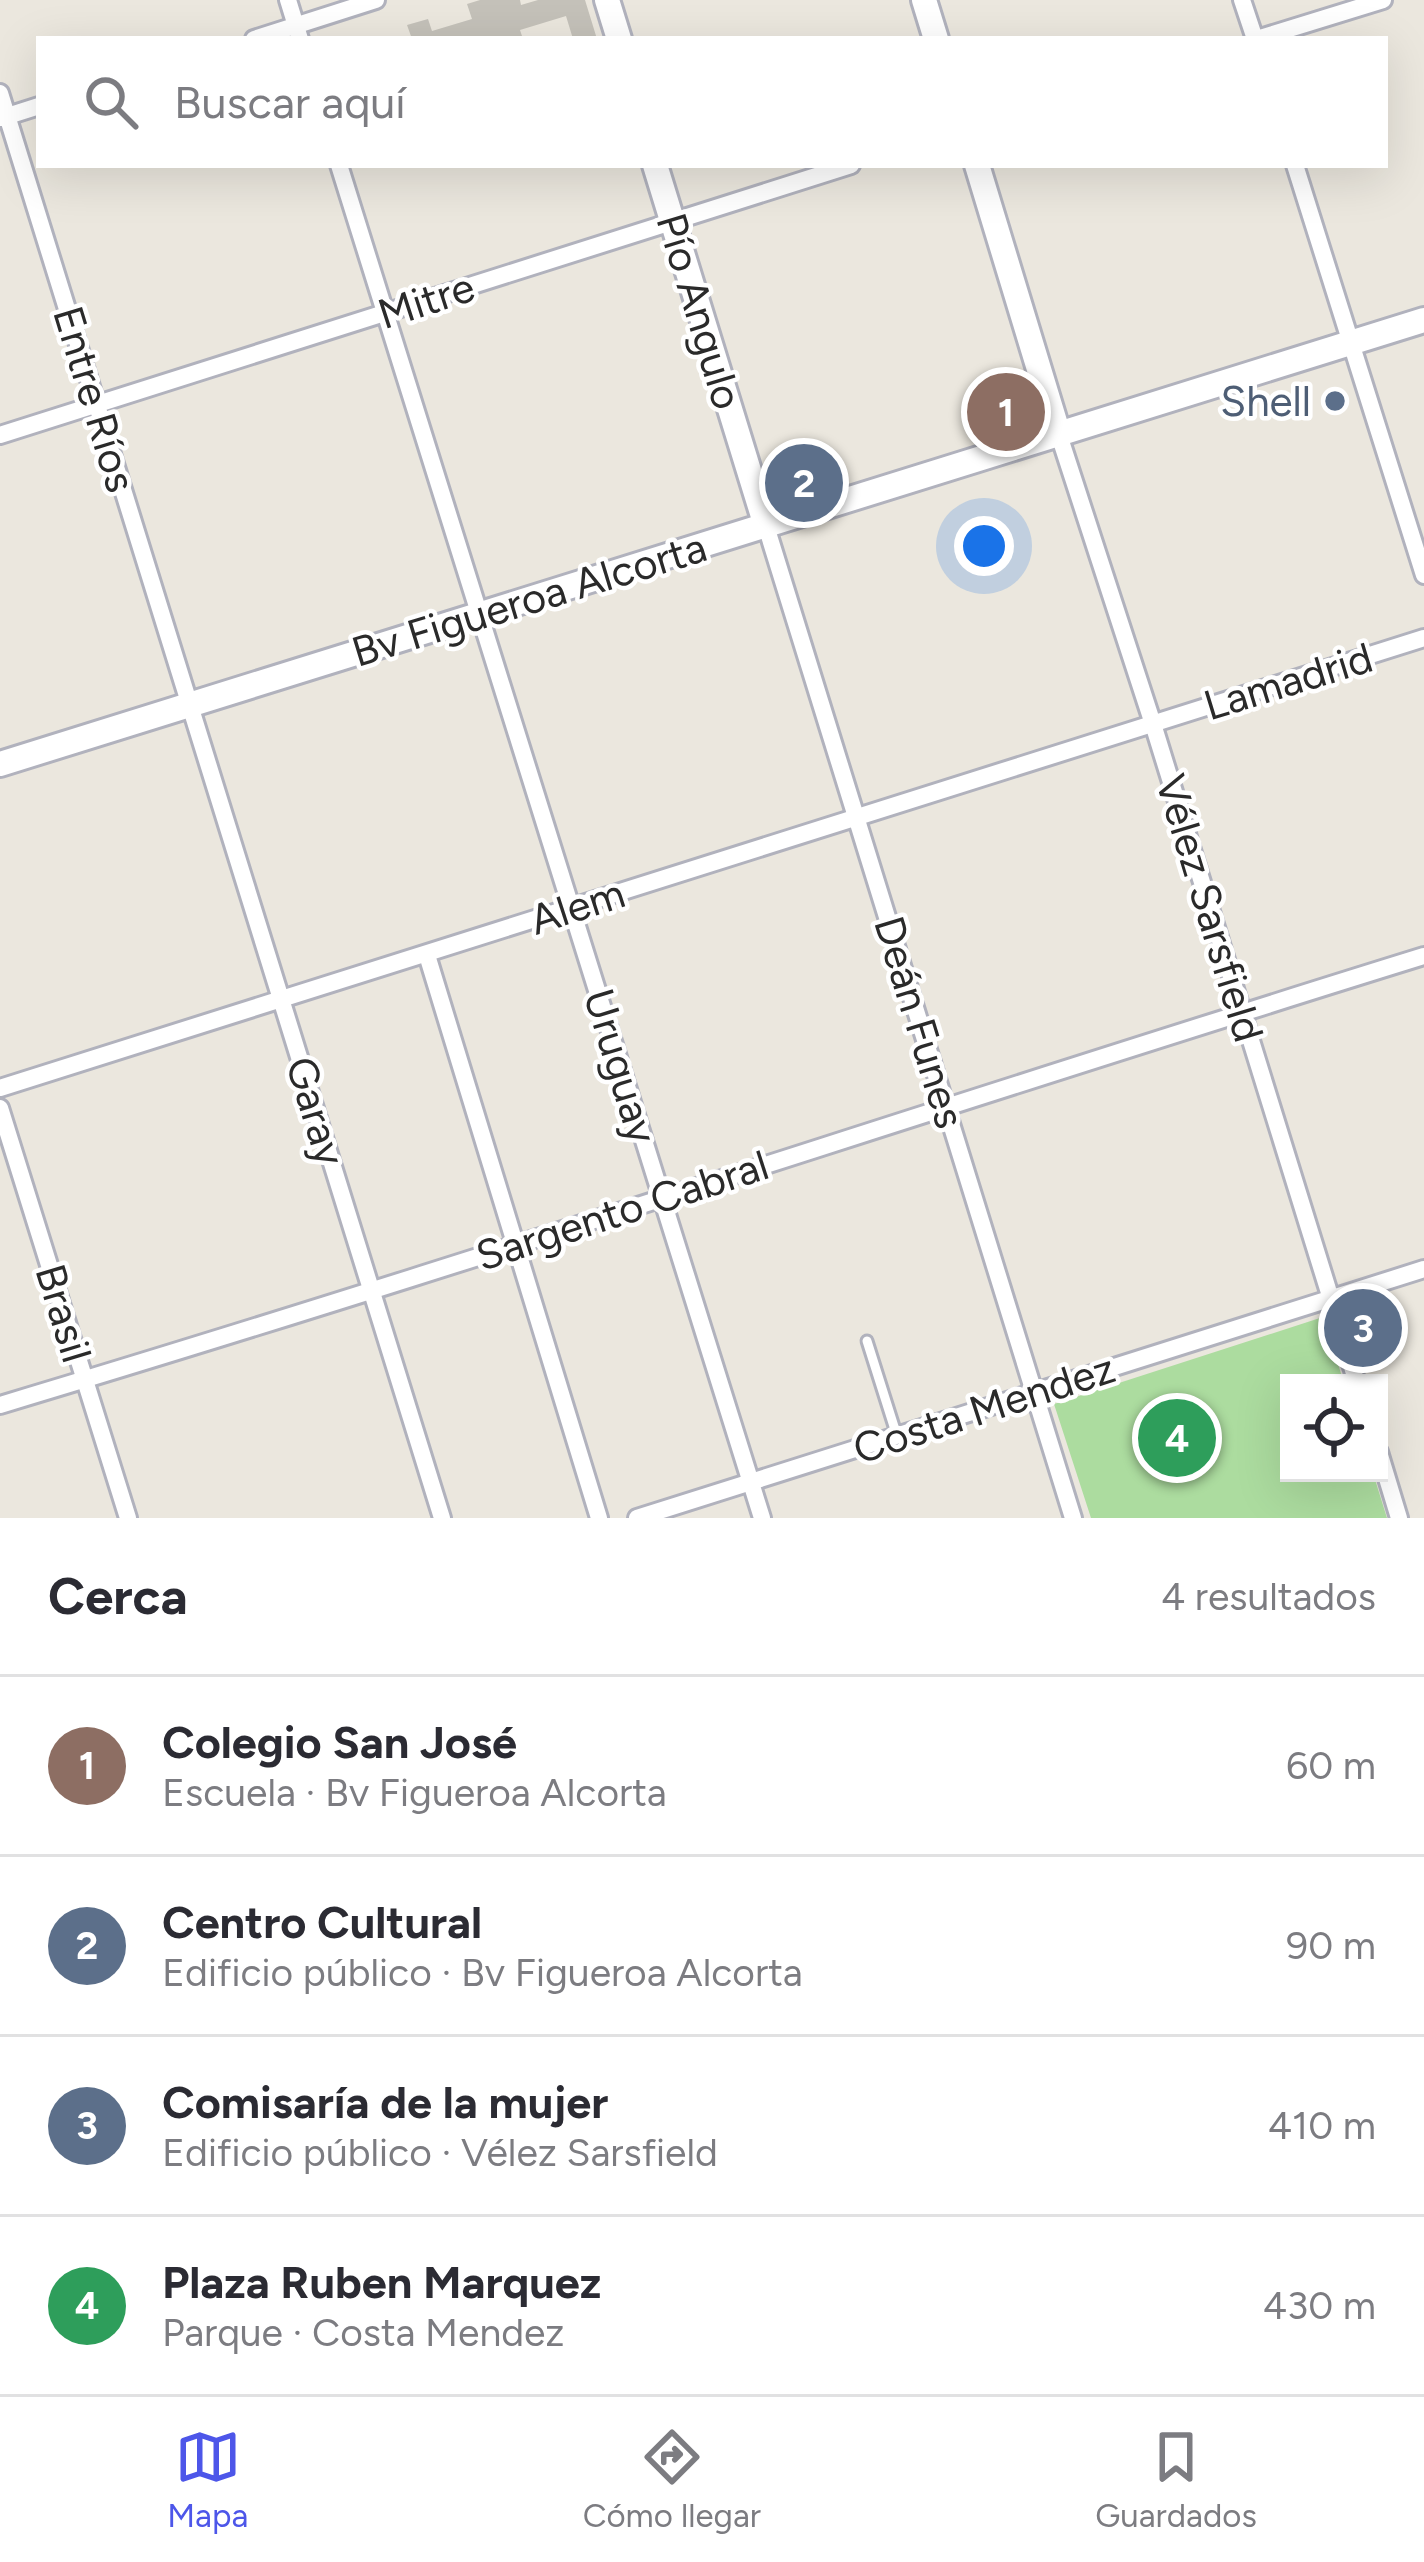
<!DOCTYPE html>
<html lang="es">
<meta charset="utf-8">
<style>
:root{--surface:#fff;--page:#f2f2f3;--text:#2b2b33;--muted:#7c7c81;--line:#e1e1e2;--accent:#4d56e9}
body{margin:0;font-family:Figtree,sans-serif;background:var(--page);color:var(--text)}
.controls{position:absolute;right:36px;bottom:36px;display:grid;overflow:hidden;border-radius:0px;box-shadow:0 12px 48px #0002}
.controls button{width:108px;height:108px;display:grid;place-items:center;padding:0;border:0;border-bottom:3px solid var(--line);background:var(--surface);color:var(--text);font:60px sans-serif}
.you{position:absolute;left:984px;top:546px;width:42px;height:42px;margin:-30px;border:9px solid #fff;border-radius:50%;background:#1a73e8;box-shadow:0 0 0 18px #1a73e833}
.badge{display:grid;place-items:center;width:78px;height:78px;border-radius:50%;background:var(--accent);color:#fff;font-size:39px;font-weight:700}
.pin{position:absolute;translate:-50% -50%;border:6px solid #fff;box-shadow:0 3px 12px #0006}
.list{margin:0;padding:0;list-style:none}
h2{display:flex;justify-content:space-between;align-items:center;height:156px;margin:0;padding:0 48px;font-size:51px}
h2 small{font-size:39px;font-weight:400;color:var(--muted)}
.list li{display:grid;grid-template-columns:78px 1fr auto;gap:36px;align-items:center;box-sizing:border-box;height:180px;padding:0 48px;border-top:3px solid var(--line)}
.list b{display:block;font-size:45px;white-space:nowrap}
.list p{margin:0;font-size:39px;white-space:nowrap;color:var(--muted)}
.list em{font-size:39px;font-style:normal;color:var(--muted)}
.icon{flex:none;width:66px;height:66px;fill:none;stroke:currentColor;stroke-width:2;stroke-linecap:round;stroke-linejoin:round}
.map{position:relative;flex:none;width:1424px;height:1518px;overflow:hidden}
.search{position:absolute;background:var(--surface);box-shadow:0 12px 48px #0002;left:36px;right:36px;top:36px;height:132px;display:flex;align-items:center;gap:30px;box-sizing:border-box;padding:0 42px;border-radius:0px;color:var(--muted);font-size:45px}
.sheet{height:876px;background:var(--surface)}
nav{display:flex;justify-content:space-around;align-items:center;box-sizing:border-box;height:168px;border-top:3px solid var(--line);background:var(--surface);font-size:33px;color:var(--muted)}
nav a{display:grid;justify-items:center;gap:6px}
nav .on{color:var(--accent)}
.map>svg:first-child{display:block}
.green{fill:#acdc9f}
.building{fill:#c4c1b9}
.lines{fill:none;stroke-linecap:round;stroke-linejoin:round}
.lane-casing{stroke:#b1b2bd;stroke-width:15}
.street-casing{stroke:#b1b2bd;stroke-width:22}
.secondary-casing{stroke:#b1b2bd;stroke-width:30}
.lane{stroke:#fff;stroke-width:9}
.street{stroke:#fff;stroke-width:16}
.secondary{stroke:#fff;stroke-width:24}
.service-dot{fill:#5c6f8a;stroke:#fff;stroke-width:4.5}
.labels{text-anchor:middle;stroke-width:9;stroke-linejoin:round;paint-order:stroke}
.street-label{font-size:42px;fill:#2a2a2a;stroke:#fff}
.service-label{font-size:42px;fill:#4e5e75;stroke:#fff;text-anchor:end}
</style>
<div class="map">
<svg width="1424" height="1518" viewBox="0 0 1424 1518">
<rect width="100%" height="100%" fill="#ebe7de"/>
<path class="green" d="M1323,1317l21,66h-55v90h84l14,45h-296l-37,-114z"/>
<path class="building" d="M480,0h40l1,5 17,-5h47l12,39h-24l-7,-23 -46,14 3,9h-111l-5,-14 21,-6 4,12 40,-12 -5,-15z"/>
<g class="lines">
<g class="lane-casing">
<path id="lane" d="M867,1341l30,95"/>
</g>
<g class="street-casing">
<g id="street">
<path d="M288,0l12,39"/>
<path d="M1242,0l13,39"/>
<path d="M254,39l122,-39"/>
<path d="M1257,39l126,-39"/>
<path d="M0,93l442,1425"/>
<path d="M1,118l38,-12"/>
<path d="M339,165l423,1353"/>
<path d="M1295,165l129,410"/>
<path d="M0,435l851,-270"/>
<path d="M1059,435l94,289 204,659"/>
<path d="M766,526l307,992"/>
<path d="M427,955l172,563"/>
<path d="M0,1088l1424,-450"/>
<path d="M0,1108l128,410"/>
<path d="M0,1405c477,-143 949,-302 1424,-449"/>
<path d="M1379,1452l20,66"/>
<path d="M637,1518l787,-249"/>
</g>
</g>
<g class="secondary-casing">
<g id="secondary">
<path d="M607,0l12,39"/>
<path d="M924,0l12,39"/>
<path d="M655,165l111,361"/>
<path d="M977,165l82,270"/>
<path d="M0,764l1424,-444"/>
</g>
</g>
<use href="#lane" class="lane"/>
<use href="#street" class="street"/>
<use href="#secondary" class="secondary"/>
</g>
<circle class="service-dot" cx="1335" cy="401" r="12"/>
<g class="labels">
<g class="street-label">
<text transform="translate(426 300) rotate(-18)" y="15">Mitre</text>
<text transform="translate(700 311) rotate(73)" y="15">Pío Angulo</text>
<text transform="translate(95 399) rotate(73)" y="15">Entre Ríos</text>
<text transform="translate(529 599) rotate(-17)" y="15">Bv Figueroa Alcorta</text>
<text transform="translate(1288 681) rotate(-17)" y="15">Lamadrid</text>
<text transform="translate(577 906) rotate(-18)" y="15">Alem</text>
<text transform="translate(1210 908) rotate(73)" y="15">Vélez Sarsfield</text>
<text transform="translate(920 1022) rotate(73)" y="15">Deán Funes</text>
<text transform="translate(621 1066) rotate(73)" y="15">Uruguay</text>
<text transform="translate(316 1111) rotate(73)" y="15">Garay</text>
<text transform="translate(622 1210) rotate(-18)" y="15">Sargento Cabral</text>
<text transform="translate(64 1313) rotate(73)" y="15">Brasil</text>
<text transform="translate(984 1408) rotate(-18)" y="15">Costa Mendez</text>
</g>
<g class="service-label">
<text x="1311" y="416">Shell</text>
</g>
</g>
</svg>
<div class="controls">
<button><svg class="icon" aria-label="locate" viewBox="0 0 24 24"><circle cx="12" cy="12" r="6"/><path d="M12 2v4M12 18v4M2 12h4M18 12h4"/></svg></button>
</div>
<div class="you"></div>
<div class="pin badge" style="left:1006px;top:412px;background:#8d6e63">1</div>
<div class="pin badge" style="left:804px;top:483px;background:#5c6f8a">2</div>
<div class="pin badge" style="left:1363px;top:1328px;background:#5c6f8a">3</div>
<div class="pin badge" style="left:1177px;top:1438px;background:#2e9e5b">4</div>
<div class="search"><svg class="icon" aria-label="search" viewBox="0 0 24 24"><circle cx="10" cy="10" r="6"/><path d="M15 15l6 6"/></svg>Buscar aquí</div>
</div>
<section class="sheet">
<h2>Cerca<small>4 resultados</small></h2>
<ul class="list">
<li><span class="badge" style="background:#8d6e63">1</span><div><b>Colegio San José</b><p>Escuela · Bv Figueroa Alcorta</p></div><em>60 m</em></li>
<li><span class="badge" style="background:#5c6f8a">2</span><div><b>Centro Cultural</b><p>Edificio público · Bv Figueroa Alcorta</p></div><em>90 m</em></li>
<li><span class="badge" style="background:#5c6f8a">3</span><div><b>Comisaría de la mujer</b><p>Edificio público · Vélez Sarsfield</p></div><em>410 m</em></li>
<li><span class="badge" style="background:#2e9e5b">4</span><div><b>Plaza Ruben Marquez</b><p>Parque · Costa Mendez</p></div><em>430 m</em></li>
</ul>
</section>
<nav>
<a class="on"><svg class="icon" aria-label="map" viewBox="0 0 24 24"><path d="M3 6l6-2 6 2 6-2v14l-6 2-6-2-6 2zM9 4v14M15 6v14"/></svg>Mapa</a>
<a><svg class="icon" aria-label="directions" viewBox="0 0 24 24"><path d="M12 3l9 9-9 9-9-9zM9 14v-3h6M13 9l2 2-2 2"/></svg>Cómo llegar</a>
<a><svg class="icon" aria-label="saved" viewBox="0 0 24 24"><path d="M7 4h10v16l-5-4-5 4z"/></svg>Guardados</a>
</nav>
